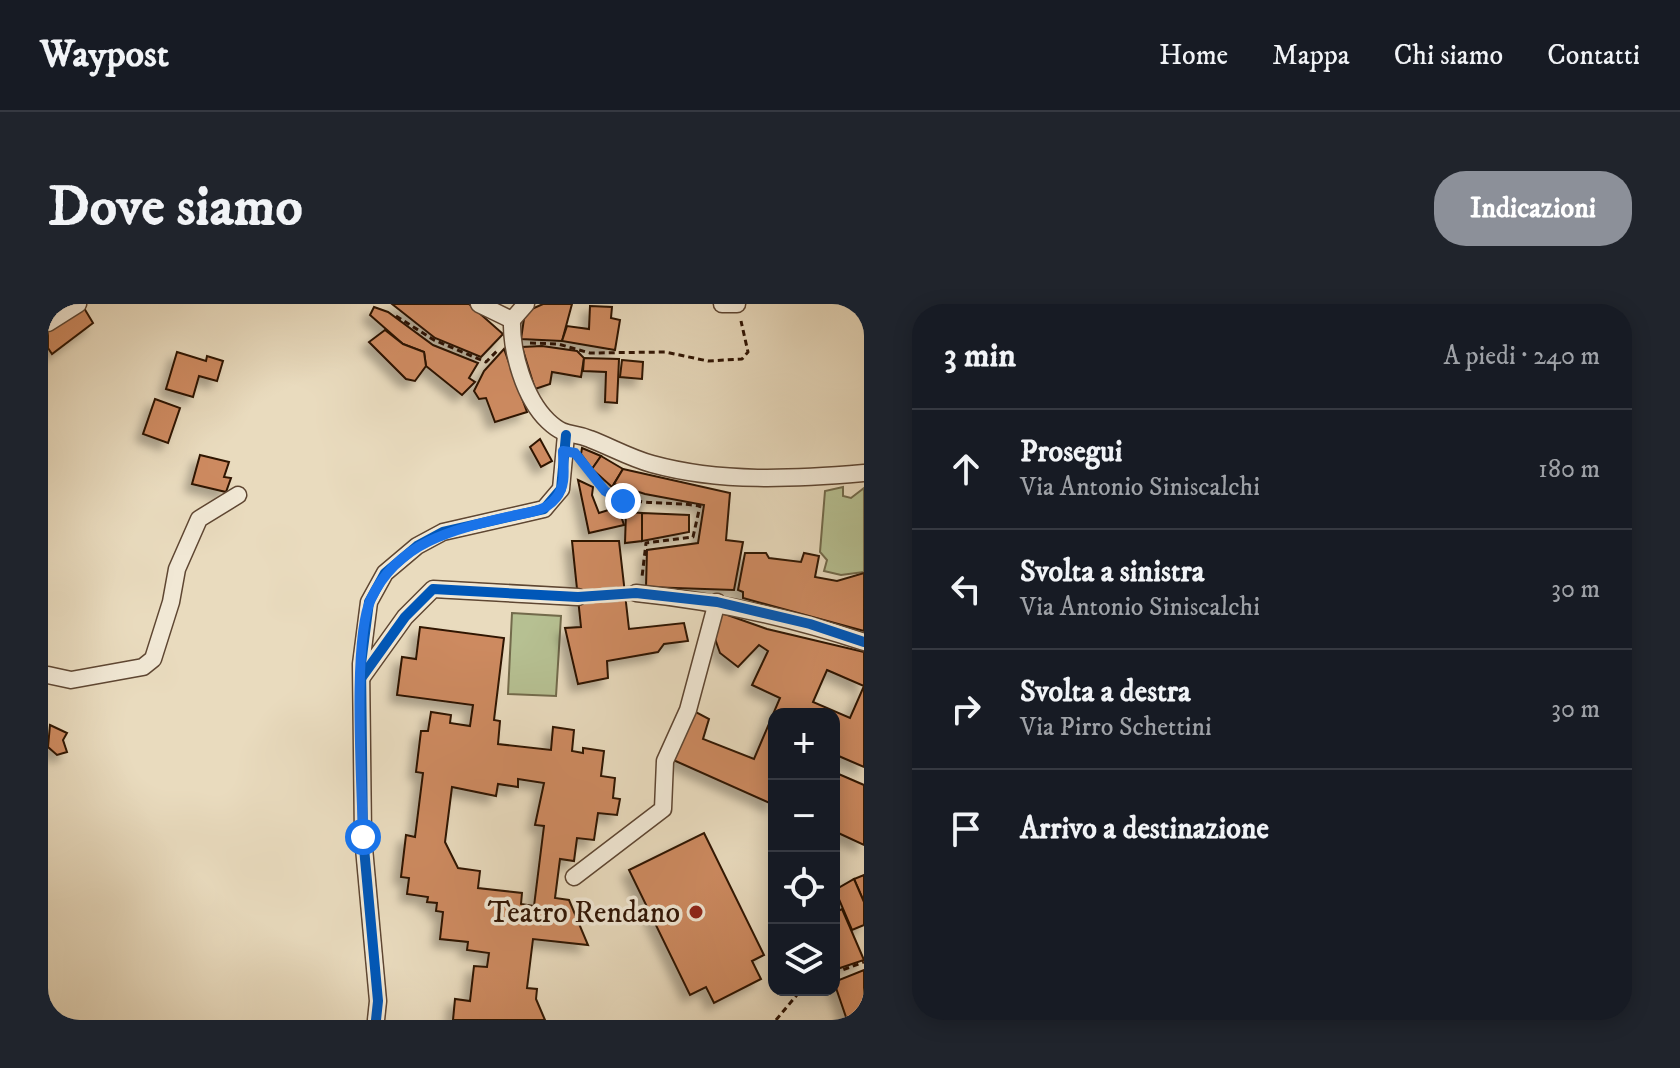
<!DOCTYPE html>
<html lang="it">
<meta charset="utf-8">
<style>
:root{--surface:#171b24;--page:#20242c;--text:#f1f3f6;--muted:#9ea1a6;--line:#363941;--accent:#8c9099}
body{margin:0;font-family:"IM FELL DW Pica",serif;background:var(--page);color:var(--text)}
.controls{position:absolute;right:24px;bottom:24px;display:grid;overflow:hidden;border-radius:16px;box-shadow:0 4px 20px #0003}
.controls button{width:72px;height:72px;display:grid;place-items:center;padding:0;border:0;border-bottom:2px solid var(--line);background:var(--surface);color:var(--text);font:40px sans-serif}
.stop{position:absolute;width:24px;height:24px;margin:-18px;border:6px solid #1a73e8;border-radius:50%;background:#fff}
.stop.end{background:#1a73e8;border-color:#fff;box-shadow:0 2px 8px #0008}
.list{margin:0;padding:0;list-style:none}
h2{display:flex;justify-content:space-between;align-items:center;height:104px;margin:0;padding:0 32px;font-size:34px}
h2 small{font-size:26px;font-weight:400;color:var(--muted)}
.list li{display:grid;grid-template-columns:52px 1fr auto;gap:24px;align-items:center;box-sizing:border-box;height:120px;padding:0 32px;border-top:2px solid var(--line)}
.list b{display:block;font-size:30px;white-space:nowrap}
.list p{margin:0;font-size:26px;white-space:nowrap;color:var(--muted)}
.list em{font-size:26px;font-style:normal;color:var(--muted)}
.icon{flex:none;width:44px;height:44px;fill:none;stroke:currentColor;stroke-width:2;stroke-linecap:round;stroke-linejoin:round}
.map{position:relative;flex:none;width:816px;height:716px;overflow:hidden;border-radius:32px}
header{display:flex;align-items:center;gap:48px;box-sizing:border-box;height:112px;padding:0 40px;background:var(--surface);border-bottom:2px solid var(--line)}
header strong{font-size:38px}
nav{display:flex;gap:44px;margin-inline-start:auto;font-size:28px}
.intro{display:flex;align-items:center;justify-content:space-between;box-sizing:border-box;height:192px;padding:0 48px}
h1{margin:0;font-size:56px}
.button{padding:20px 36px;border-radius:32px;background:var(--accent);color:#fff;font-size:28px;font-weight:700}
main{display:flex;gap:48px;padding:0 48px}
aside{flex:1;background:var(--surface);border-radius:32px;box-shadow:0 4px 20px #0003}
.map>svg:first-child{display:block}
.green{fill:#b6c092;stroke:#726a4b;stroke-width:2}
.building{fill:#cd8a60;stroke:#2f1404;stroke-width:2;fill-rule:evenodd;filter:url(#shadow)}
.lines{fill:none;stroke-linecap:round;stroke-linejoin:round}
.minor-tunnel{stroke:#c4b399;stroke-width:16;stroke-dasharray:16 8;stroke-linecap:butt}
.minor-casing{stroke:#5e4632;stroke-width:19}
.path{stroke:#2f1404;stroke-width:3;stroke-dasharray:6 4;stroke-linecap:butt}
.minor{stroke:#f1e8d5;stroke-width:16}
.cycleway-casing{stroke:#f1e8d5;stroke-width:15}
.cycleway{stroke:#0057b8;stroke-width:10}
.route{stroke:#1a73e8;stroke-width:10}
.poi-dot{fill:#8f2418;stroke:#f1e8d5;stroke-width:3}
.labels{text-anchor:middle;stroke-width:7;stroke-linejoin:round;paint-order:stroke}
.poi-label{font-size:30px;fill:#2f1404;stroke:#f1e8d5;text-anchor:end}
</style>
<header>
<strong>Waypost</strong>
<nav><a>Home</a><a>Mappa</a><a>Chi siamo</a><a>Contatti</a></nav>
</header>
<div class="intro"><h1>Dove siamo</h1><a class="button">Indicazioni</a></div>
<main>
<div class="map">
<svg width="816" height="716" viewBox="0 0 816 716">
<defs>
<filter id="shadow"><feDropShadow dx="-7" dy="7" stdDeviation="4" flood-color="#0004"/></filter>
</defs>
<rect width="100%" height="100%" fill="#e9dbbe"/>
<filter id="stains"><feTurbulence type="fractalNoise" baseFrequency=".0025" numOctaves="4"/><feColorMatrix values="0 0 0 0 .2 0 0 0 0 .09 0 0 0 0 .02 0 0 0 .5 -.17"/></filter>
<radialGradient id="worn" r=".72"><stop offset=".6" stop-color="#630" stop-opacity="0"/><stop offset="1" stop-color="#630" stop-opacity=".3"/></radialGradient>
<g class="green">
<path d="M795,183v9l8,2 13,-10v84l-23,3 -17,-4 3,-11 -7,-8 5,-61z"/>
<path d="M464,309l49,3 -5,80 -48,-2z"/>
</g>
<g class="building">
<path d="M344,0h77l34,30 -22,23 -46,-19z"/>
<path d="M495,0h29l-10,37 -41,-2 4,-27z"/>
<path d="M542,2l22,1 -1,11 9,2 -5,30 -53,-9 5,-15 22,3z"/>
<path d="M326,3l14,5 45,33 45,18 -9,15 6,4 -13,13 -36,-29 -2,-14 -21,-8 -33,-29z"/>
<path d="M36,4l9,15 -41,31 -4,-6v-18z"/>
<path d="M337,26l18,14 21,8 2,14 -11,15 -9,-2 -37,-37z"/>
<path d="M494,42l35,5 7,7 -3,19 -29,-5 -2,12 -15,5 -13,-42z"/>
<path d="M456,45l23,63 -32,10 -9,-24 -7,1 -5,-8 10,-20z"/>
<path d="M129,48l29,9 1,-5 16,5 -6,20 -18,-5 -6,21 -27,-8z"/>
<path d="M536,54l35,1 -2,44 -12,-1 1,-30 -23,-1z"/>
<path d="M574,56l21,2 -1,17 -22,-2z"/>
<path d="M107,95l25,9 -12,35 -25,-9z"/>
<path d="M492,135l12,22 -11,6 -11,-20z"/>
<path d="M534,144l19,8 -9,13 -11,-15z"/>
<path d="M152,151l29,7 -5,15 7,1 -5,14 -34,-8z"/>
<path d="M553,152l22,13 -11,18 -20,-18z"/>
<path d="M575,165l107,24 -4,47 17,2 -9,48 -88,-3 1,-37 51,-7 6,-38 -59,-11 -31,-10z"/>
<path d="M530,176l15,7 -1,8 7,18 19,-6 6,18 -35,8z"/>
<path d="M578,208l16,1v28l-17,2z"/>
<path d="M594,209l47,2v17l-47,9z"/>
<path d="M524,237h47l10,88 55,-6 4,18 -24,3 -6,8 -51,9 1,17 -30,6 -13,-56 16,-1z"/>
<path d="M697,249h21l3,5 32,4 3,-9 15,3 -4,21 22,4 27,-8v58l-121,-33v-6l-5,-2z"/>
<path d="M671,308l48,17 97,23v115l-30,-13v-40h-60v91l-103,-46 23,-48 15,8 -6,20 51,20 26,-61 -28,-13 16,-34 -9,-6 -21,22 -18,-14 -6,-17zM779,366l37,16 -14,32 -37,-16z"/>
<path d="M372,323l84,11 -10,82 6,1 -2,23 53,6 2,-23 21,3 -2,21 11,2v-5l21,3 -3,25 14,2 -2,20 7,1 -3,16 -19,-2 -4,27 -17,-2 -3,23 -14,-2 -5,39 14,2 19,45 -55,-6 -6,49 10,1 -1,10 9,21h-92l2,-21 15,2 4,-35 13,1 2,-14 -22,-3 1,-8 -28,-3 3,-27 -7,-1 1,-8 -10,-1 1,-5 -21,-3 2,-16 -8,-1 5,-42 9,2 8,-64 -7,-1 5,-41h7l3,-19 20,3 -1,8 20,3 3,-21 -76,-10 5,-38 14,2zM470,475l26,4 -9,42 9,1 -10,80 -13,-2 1,-11 -44,-5 2,-17 -22,-3 -13,-26 7,-55 44,9 2,-12 20,3z"/>
<path d="M2,421l17,8 -4,7 4,12 -10,3 -9,-8z"/>
<path d="M786,468l30,13v60l-30,-14z"/>
<path d="M656,529l60,122 -12,6 9,18 -47,24 -8,-16 -16,8 -61,-125z"/>
<path d="M816,571v27l-10,-23z"/>
<path d="M806,575l10,23v23l-12,5 -17,-40z"/>
<path d="M794,605l22,51 -30,10v-57z"/>
<path d="M816,666v50h-17l-13,-38z"/>
</g>
<g class="lines">
<path class="minor-tunnel" d="M530,293l58,-4"/>
<g class="minor-casing">
<g id="minor">
<path d="M431,0l33,16"/>
<path d="M674,0h15"/>
<path d="M464,16c-1,31 12,78 36,101 18,17 23,10 42,18 21,8 40,19 62,25 69,19 142,15 212,9"/>
<path d="M464,16l14,-16"/>
<path d="M0,19l30,-19"/>
<path d="M588,289c79,8 153,24 228,49"/>
<path d="M0,371l23,5 72,-13 10,-8 18,-57 6,-33 22,-50 39,-24"/>
<path d="M314,373l43,-60 28,-28 145,8"/>
<path d="M526,573l89,-68 2,-48 23,-51 29,-108"/>
<path d="M328,716l2,-19 -15,-164 -2,-173 8,-62 16,-29 32,-27 26,-14 101,-23 17,-20 5,-54"/>
</g>
</g>
<g class="path">
<path d="M348,12l38,24 52,22 11,-11"/>
<path d="M482,39l28,1 32,9 75,-1 43,9 34,-2 6,-7 -7,-31"/>
<path d="M533,158c34,52 65,36 119,44l-7,31 -47,6 -4,34"/>
<path d="M786,669l30,-11"/>
<path d="M728,716l25,-30"/>
</g>
<use href="#minor" class="minor"/>
<g class="cycleway-casing">
<g id="cycleway">
<path d="M314,373l43,-60 28,-28 145,8 58,-4 81,9 93,22 54,18"/>
<path d="M328,716l2,-19 -15,-164 -2,-173 8,-62 16,-29 32,-27 26,-14 101,-23 17,-20 5,-54"/>
</g>
</g>
<use href="#cycleway" class="cycleway"/>
</g>
<g class="lines">
<path class="route" d="M315,533c-1,-51 -11,-198 8,-238 27,-58 84,-70 141,-83 16,-4 33,-4 44,-18 11,-13 7,-31 7,-47l12,2 30,38 18,10"/>
</g>
<circle class="poi-dot" cx="648" cy="608" r="8"/>
<g class="labels">
<g class="poi-label">
<text x="632" y="618">Teatro Rendano</text>
</g>
</g>
<rect width="100%" height="100%" filter="url(#stains)"/>
<rect width="100%" height="100%" fill="url(#worn)"/>
</svg>
<div class="controls">
<button>+</button>
<button>−</button>
<button><svg class="icon" aria-label="locate" viewBox="0 0 24 24"><circle cx="12" cy="12" r="6"/><path d="M12 2v4M12 18v4M2 12h4M18 12h4"/></svg></button>
<button><svg class="icon" aria-label="layers" viewBox="0 0 24 24"><path d="M12 4l9 5-9 5-9-5zM3 14l9 5 9-5"/></svg></button>
</div>
<div class="stop" style="left:315px;top:533px"></div>
<div class="stop end" style="left:575px;top:197px"></div>
</div>
<aside>
<h2>3 min<small>A piedi · 240 m</small></h2>
<ul class="list">
<li><svg class="icon" aria-label="ahead" viewBox="0 0 24 24"><path d="M12 20V5M6 11l6-6 6 6"/></svg><div><b>Prosegui</b><p>Via Antonio Siniscalchi</p></div><em>180 m</em></li>
<li><svg class="icon" aria-label="left" viewBox="0 0 24 24"><path d="M17 20v-9H6M10 6l-5 5 5 5"/></svg><div><b>Svolta a sinistra</b><p>Via Antonio Siniscalchi</p></div><em>30 m</em></li>
<li><svg class="icon" aria-label="right" viewBox="0 0 24 24"><path d="M7 20v-9h11M14 6l5 5-5 5"/></svg><div><b>Svolta a destra</b><p>Via Pirro Schettini</p></div><em>30 m</em></li>
<li><svg class="icon" aria-label="arrive" viewBox="0 0 24 24"><path d="M6 21V4h12l-3 4 3 4H6"/></svg><div><b>Arrivo a destinazione</b></div></li>
</ul>
</aside>
</main>
